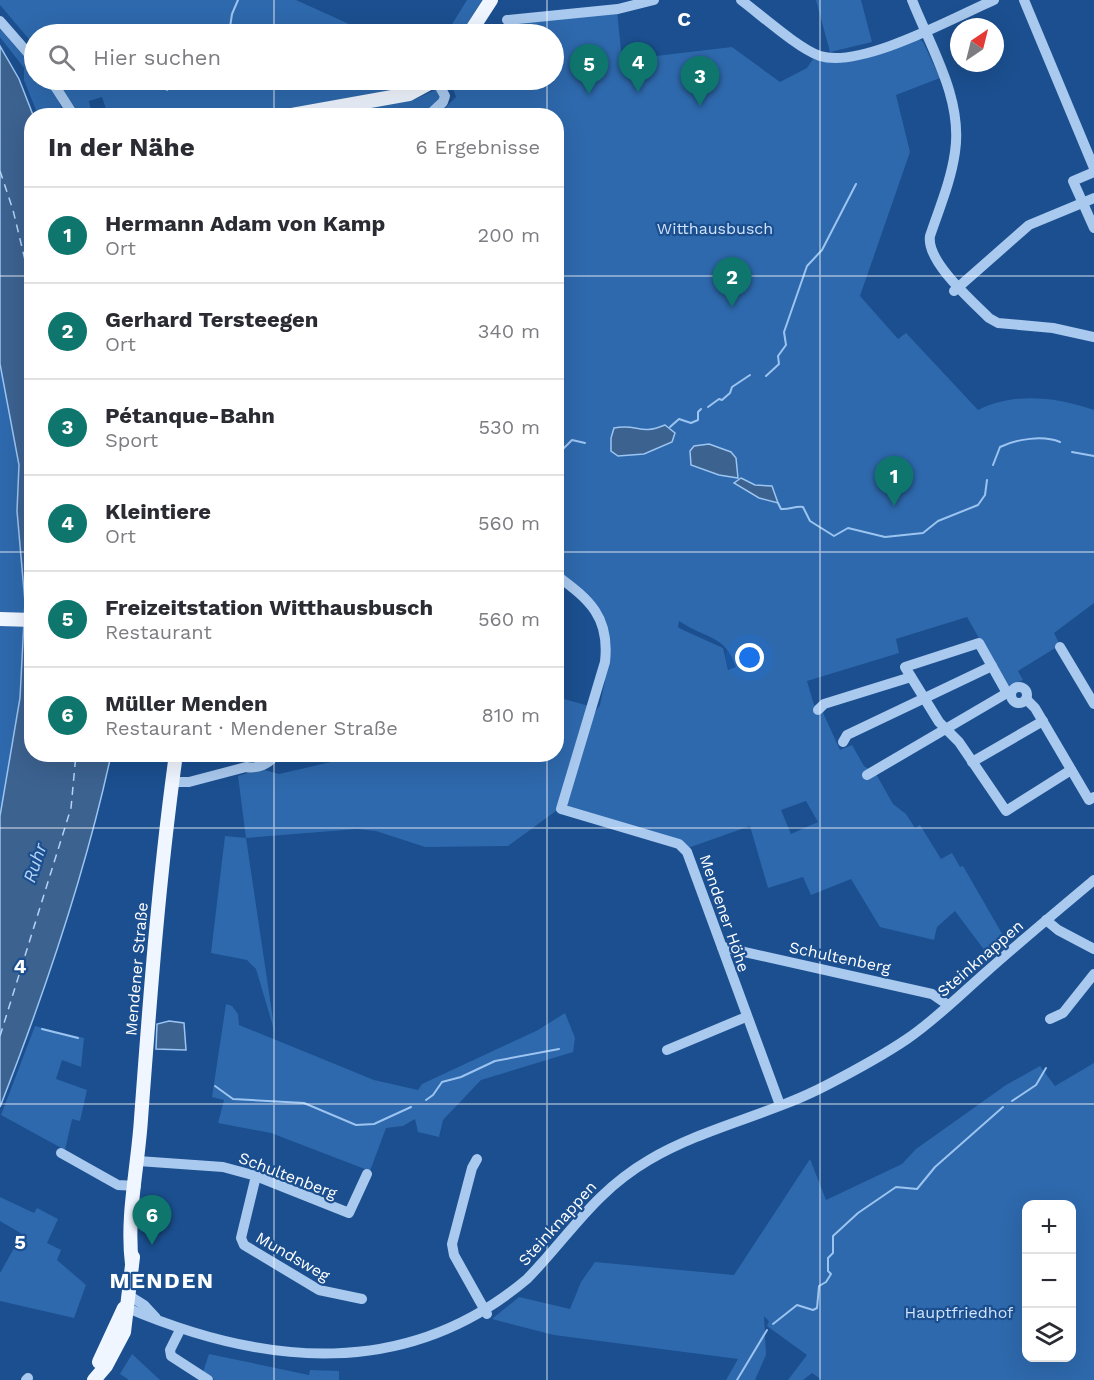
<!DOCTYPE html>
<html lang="de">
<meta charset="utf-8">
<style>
:root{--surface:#fff;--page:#f2f2f3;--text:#2b2b33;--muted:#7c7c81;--line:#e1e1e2;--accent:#0f766e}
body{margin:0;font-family:"Work Sans",sans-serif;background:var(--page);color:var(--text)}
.controls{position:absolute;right:18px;bottom:18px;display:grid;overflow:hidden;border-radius:12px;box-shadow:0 6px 24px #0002}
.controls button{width:54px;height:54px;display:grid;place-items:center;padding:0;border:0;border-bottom:2px solid var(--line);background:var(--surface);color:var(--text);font:30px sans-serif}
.compass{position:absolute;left:950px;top:18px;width:54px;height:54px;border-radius:50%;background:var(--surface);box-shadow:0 6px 24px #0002;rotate:35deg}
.you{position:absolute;left:750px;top:658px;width:21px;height:21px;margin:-15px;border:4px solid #fff;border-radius:50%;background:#1a73e8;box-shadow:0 0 0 9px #1a73e833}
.badge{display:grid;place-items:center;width:39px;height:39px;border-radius:50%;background:var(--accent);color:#fff;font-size:20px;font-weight:700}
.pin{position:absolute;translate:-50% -50px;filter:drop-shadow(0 2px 3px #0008)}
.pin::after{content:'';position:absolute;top:32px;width:21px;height:18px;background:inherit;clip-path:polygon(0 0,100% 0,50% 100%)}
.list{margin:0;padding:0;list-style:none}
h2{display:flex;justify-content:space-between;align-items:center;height:78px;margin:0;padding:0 24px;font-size:26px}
h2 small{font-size:20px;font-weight:400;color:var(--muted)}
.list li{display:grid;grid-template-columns:39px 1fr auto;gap:18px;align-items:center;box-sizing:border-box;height:96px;padding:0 24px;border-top:2px solid var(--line)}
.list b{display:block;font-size:22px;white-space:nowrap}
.list p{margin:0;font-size:20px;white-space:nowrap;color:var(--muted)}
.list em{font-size:20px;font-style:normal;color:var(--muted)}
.icon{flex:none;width:33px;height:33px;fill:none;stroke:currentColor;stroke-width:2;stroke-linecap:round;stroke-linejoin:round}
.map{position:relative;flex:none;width:1094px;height:1380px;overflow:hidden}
.search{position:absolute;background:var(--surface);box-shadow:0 6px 24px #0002;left:24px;top:24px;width:540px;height:66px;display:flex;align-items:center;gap:15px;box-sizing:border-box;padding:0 21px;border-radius:33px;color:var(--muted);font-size:22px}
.panel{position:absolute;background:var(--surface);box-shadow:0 6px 24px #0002;left:24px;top:108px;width:540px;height:654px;border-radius:24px}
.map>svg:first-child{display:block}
.green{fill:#2e69ad;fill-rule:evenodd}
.water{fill:#3c6290;stroke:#9cc4f0;stroke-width:1.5}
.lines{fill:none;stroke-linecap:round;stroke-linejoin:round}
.stream{stroke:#9cc4f0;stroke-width:2}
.ferry{stroke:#b5d3f5;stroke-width:1.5;stroke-dasharray:8 6;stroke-linecap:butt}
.minor{stroke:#a9c9ee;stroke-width:10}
.major{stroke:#f0f6ff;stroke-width:14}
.grid{fill:none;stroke:#fff;stroke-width:1.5;stroke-opacity:0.55}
.labels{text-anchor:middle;stroke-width:4.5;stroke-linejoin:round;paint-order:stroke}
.park-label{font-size:16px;fill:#cfe3fa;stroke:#1b4f8f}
.street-label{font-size:16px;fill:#fff;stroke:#1b4f8f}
.water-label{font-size:18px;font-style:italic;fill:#b5d3f5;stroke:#1b4f8f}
.district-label{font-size:22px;font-weight:bold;letter-spacing:1.5px;fill:#fff;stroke:#1b4f8f}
.grid-label{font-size:20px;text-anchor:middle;font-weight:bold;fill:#fff;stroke:#1b4f8f;stroke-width:4.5;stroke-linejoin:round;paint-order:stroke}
</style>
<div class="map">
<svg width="1094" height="1380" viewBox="0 0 1094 1380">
<rect width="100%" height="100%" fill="#1b4f8f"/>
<g class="green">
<path d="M0,0h296l75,34h-337v11l-34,-40z"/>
<path d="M467,0h15l-21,34h-15z"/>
<path d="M816,0h45l11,42 -42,10z"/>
<path d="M617,11l5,49 110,-13 48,35 27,-14 6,-9c38,8 70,-7 106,-20l4,3 17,36 -44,17 14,57 -50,144 38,43 8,-6 72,77c35,-18 79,-13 116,0v193l-40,30 6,12 -42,26 5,9 -16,7 -40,-70 -71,22 3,14 -92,28 7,24 5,-1 21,46 12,-5 12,21 12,8 17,30 13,10 9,14 5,-3 21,34 11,-6 8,14 3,-1 45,78 -17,15 -36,-48 -18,16 -3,13 -54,-13 -29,-48 -40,16 -8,-18 -35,11 -18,-62 -62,22 -117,-38 -5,-7 27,-88 7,-10 5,-24 -2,-2 4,-52 -50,-55 -1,-456 -104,-1 -7,-7 11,-11 -6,-17h104v-46h-74l6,-8zM679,621c26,18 46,13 57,46l-8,3 -5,-22 -40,-18 -5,-3zM806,801l12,21 -27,12 -10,-24z"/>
<path d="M0,29l34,39v12h10l10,12 11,23h-27l-14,-35v-12l-24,-31z"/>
<path d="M56,80h367l-20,9 -119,20 -14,7h-142l-4,-6 -16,5 -6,-18 -13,4 3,14h-12z"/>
<path d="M435,90l5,3 -1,8 -17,14 -97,1 88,-16z"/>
<path d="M0,364l19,101 -2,46 8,91 -1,29h8v123l-32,202z"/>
<path d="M557,697l32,9 -29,102 -52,38 -83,1 -49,-16 -19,-2 -111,9 29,195 -19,-64 -9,-9 -36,-7 14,-117 21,2 -8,-62 23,-7 18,5 52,-12 -4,-7 229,-1z"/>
<path d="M226,1004l6,2 6,8 1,11 135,55 44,10 4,-6 116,-54 27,-17 10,25 -2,14 -92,28 -38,40 -4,17 -21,-5 -3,-13 -12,7 -17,2 -16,43 -99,-38 -53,-10 6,-23 -12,-3z"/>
<path d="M35,1026l49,12 -3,29 -19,-7 -6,19 31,11 -7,31 -8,-2 -7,31 -64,-35z"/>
<path d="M1094,1063v317h-272l-10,-7 -9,7h-15l19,-25 -40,-29 2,-5 -5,-5 2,39 -11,25h-29l12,-21 -184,-24 -62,-16 27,-22 51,12 11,-27 14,-20 139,13 76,-116 16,41 76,-36 14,-15 90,-64 34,-19 15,20zM1026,1204h46v154h-46z"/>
<path d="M0,1197l34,16 3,-5 21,11 -11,24 14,7 -4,10 29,25 -12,33 -74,-17v-28l22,-39 -22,-13z"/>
<path d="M132,1354l28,26h-31l-9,-6z"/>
<path d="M209,1354l100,21 1,-5 29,1v9h-124l-12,-8z"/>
</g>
<g class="water">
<path d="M0,46l19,33 14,36 -1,639 79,1c-26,120 -66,237 -111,352v-291l20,-118 5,-96 -8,-91 2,-46 -19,-101z"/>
<path d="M665,425l10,8 -3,9 -28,12 -26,2 -7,-5v-13l3,-10c24,-5 25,8 51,-3z"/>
<path d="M709,444l22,8 5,6 2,20 -19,-3 -28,-10 -1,-14 4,-5z"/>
<path d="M741,478l14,7 17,1 6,17 -19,-5 -25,-15z"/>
<path d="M169,1021l15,2 2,27 -30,-1 1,-25z"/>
</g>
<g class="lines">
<g class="stream">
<path d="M229,34l3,-20 6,-14"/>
<path d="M167,90l3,-10"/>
<path d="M766,376l13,-12 -1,-8 8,-11 -2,-13 23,-66 15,-16 34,-66"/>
<path d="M708,407l11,-8 3,1 8,-7 2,-6 18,-12"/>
<path d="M670,427l9,-8 12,4 7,-3v-8l3,-3"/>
<path d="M1072,452l22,4"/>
<path d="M556,456l16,-16 13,3"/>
<path d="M993,465l7,-18c17,-8 43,-12 60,-5"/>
<path d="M778,503l3,6c8,1 13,-3 22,-2l7,14 24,15 14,-8 37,9 38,-4 15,-12 40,-16 7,-10 2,-15"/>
<path d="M42,1029l36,9"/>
<path d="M215,1086l18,13 71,4 52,22 18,-1 37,-17"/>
<path d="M426,1100l7,-5 9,-13 19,-5 34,-16 64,-12"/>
<path d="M1012,1101l24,-16 10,-17"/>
<path d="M773,1324l24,-19 16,5 4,-2 2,-22 7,-4 5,-8 -3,-3v-13l5,-5v-17l25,-23 38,-26 21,2 18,-22 68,-60"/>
<path d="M737,1380l30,-50"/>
</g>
<g class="ferry">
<path d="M0,171l13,39 19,79"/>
<path d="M0,1036l71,-228 5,-54"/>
</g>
<g class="minor">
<path d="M741,0c20,15 58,49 79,56 41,13 135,-39 174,-56"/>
<path d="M912,0c19,48 51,99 43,152 -4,29 -16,57 -25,84 -4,25 41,64 59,82l9,5 55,5 41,9"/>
<path d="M1024,0l70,168"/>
<path d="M507,20l111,-11 36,-9"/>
<path d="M0,21l34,39"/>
<path d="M51,80l23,36"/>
<path d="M428,116l15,-14 2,-6 -9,-16"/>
<path d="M1094,172l-21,9 21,47"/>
<path d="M954,291l75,-66 65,-27"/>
<path d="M556,575c34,25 54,42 49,87l-44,147 118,35 8,8 93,253"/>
<path d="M1060,647l34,57"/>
<circle cx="1019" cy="695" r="8"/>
<path d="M1007,693l-28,-50 -74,24 34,55 20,20 47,69 65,-41"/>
<path d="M1026,699l9,9 54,92 5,-3"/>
<path d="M818,710l6,-6 87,-27"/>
<path d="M843,742l4,-7 145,-69"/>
<path d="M972,762l71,-41"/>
<path d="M867,775l140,-82h4"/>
<path d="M172,782h17l57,-15c10,2 25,-3 29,-13"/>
<path d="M1046,920l12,10 36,19"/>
<path d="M722,947l210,47 16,11"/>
<path d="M1050,1019l13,-6 31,-39"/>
<path d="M667,1050l79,-33"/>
<path d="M61,1153l57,32 18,1"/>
<path d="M477,1159l-5,9 -20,76 2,11 33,59"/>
<path d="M138,1161l85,6 33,9 93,37 18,-39"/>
<path d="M256,1176l-15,62 3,7 75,45 43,9"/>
<path d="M128,1295l16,10 12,13"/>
<path d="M125,1307c140,60 282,73 402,-28 43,-44 66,-86 122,-119 56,-33 121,-45 178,-75 27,-14 55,-29 80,-46 28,-19 53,-44 78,-66 36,-32 72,-62 109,-93"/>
<path d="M180,1330l-10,20 1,6 37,24"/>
<path d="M26,1380l2,-2"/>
</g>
<g class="major">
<path d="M469,34l22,-34"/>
<path d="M286,116l123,-22 26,-14"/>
<path d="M0,619l32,1"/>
<path d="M132,1264c-6,-48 6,-97 9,-145 9,-122 18,-243 35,-365"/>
<path d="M99,1362l25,-54"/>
<path d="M94,1380l12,-14 18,-34 9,-75"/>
</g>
</g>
<path class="grid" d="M274,0v34M547,0v34M820,0v1380M274,80v36M547,80v36M0,276h32M556,276h538M0,552h32M556,552h538M274,754v626M547,754v626M0,828h1094M0,1104h1094"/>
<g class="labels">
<g class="park-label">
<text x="715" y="234">Witthausbusch</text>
<text x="959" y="1318">Hauptfriedhof</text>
</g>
<g class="street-label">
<text transform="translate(725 913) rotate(71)" y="6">Mendener Höhe</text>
<text transform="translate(840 957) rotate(12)" y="6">Schultenberg</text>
<text transform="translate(980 958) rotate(-41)" y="6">Steinknappen</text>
<text transform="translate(136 969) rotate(-85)" y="6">Mendener Straße</text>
<text transform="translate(288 1175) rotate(21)" y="6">Schultenberg</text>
<text transform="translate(557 1223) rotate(-48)" y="6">Steinknappen</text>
<text transform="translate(293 1256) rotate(30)" y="6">Mundsweg</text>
</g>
<g class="water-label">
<text transform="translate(35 863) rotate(-72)" y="6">Ruhr</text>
</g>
<g class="district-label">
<text x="162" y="1288">MENDEN</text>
</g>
</g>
<g class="grid-label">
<text x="684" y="26">C</text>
<text x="20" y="973">4</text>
<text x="20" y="1249">5</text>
</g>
</svg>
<div class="controls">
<button>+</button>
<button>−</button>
<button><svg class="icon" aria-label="layers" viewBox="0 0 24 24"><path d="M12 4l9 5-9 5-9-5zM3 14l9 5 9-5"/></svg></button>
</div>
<svg class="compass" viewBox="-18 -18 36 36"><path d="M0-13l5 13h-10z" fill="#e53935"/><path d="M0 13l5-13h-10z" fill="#7c7c81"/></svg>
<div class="you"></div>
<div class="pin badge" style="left:894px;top:506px">1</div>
<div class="pin badge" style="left:732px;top:307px">2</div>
<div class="pin badge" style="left:700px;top:106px">3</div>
<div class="pin badge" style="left:638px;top:92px">4</div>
<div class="pin badge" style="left:589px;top:94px">5</div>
<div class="pin badge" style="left:152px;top:1245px">6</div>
<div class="search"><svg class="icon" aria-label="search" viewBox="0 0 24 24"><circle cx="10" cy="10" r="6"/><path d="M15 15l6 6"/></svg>Hier suchen</div>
<section class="panel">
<h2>In der Nähe<small>6 Ergebnisse</small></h2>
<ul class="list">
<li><span class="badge">1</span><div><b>Hermann Adam von Kamp</b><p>Ort</p></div><em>200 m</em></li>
<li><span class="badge">2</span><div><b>Gerhard Tersteegen</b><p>Ort</p></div><em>340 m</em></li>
<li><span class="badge">3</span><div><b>Pétanque-Bahn</b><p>Sport</p></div><em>530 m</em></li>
<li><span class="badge">4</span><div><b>Kleintiere</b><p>Ort</p></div><em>560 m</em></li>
<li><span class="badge">5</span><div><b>Freizeitstation Witthausbusch</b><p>Restaurant</p></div><em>560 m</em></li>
<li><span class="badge">6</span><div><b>Müller Menden</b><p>Restaurant · Mendener Straße</p></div><em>810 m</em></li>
</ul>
</section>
</div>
